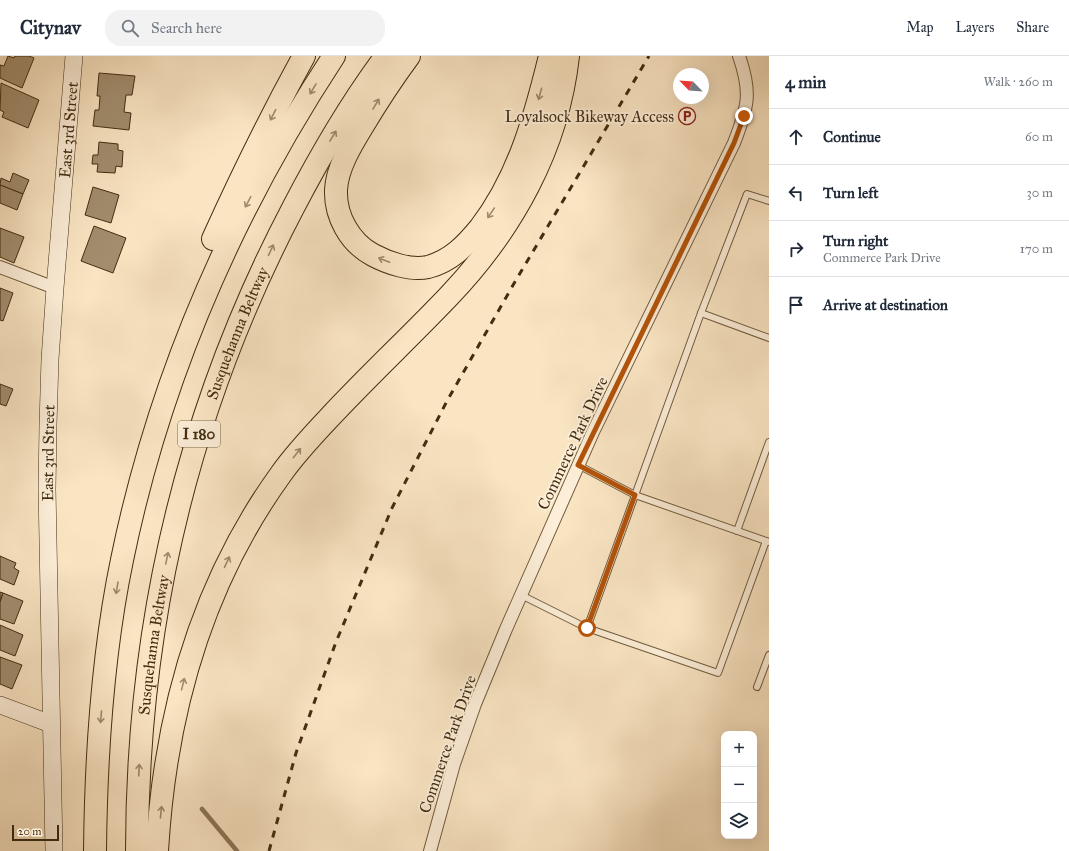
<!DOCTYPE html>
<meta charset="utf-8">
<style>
:root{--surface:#fff;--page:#f2f2f3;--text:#1f2937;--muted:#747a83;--line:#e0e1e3}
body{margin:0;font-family:"IM FELL Great Primer",serif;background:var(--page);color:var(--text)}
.controls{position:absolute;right:12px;bottom:12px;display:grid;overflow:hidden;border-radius:8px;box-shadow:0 4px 16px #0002}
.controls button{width:36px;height:36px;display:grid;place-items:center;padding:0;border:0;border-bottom:1px solid var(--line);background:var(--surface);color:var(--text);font:20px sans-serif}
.compass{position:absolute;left:673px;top:12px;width:36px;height:36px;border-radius:50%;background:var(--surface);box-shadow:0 4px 16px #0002;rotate:295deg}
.scale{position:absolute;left:12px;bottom:10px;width:47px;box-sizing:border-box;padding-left:4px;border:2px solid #432d11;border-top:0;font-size:11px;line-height:14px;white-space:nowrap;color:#432d11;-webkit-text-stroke:3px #fceed8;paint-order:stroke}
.stop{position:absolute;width:12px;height:12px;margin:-9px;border:3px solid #b45309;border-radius:50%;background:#fff}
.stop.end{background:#b45309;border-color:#fff;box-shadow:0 1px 4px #0008}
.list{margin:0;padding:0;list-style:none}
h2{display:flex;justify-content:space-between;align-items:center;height:52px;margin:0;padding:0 16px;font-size:17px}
h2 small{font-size:13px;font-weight:400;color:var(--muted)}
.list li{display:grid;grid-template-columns:26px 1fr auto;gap:12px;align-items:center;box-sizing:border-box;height:56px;padding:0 16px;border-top:1px solid var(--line)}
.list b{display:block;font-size:15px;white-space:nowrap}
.list p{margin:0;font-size:13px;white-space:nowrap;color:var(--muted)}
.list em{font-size:13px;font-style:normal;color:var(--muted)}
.icon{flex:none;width:22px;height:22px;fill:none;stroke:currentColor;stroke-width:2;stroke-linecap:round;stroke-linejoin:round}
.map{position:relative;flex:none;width:769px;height:795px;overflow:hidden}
header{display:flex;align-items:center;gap:24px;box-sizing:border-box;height:56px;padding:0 20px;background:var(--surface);border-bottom:1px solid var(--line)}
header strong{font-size:19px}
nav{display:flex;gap:22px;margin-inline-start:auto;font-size:14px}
.search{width:280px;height:36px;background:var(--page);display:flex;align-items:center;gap:10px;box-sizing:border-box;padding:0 14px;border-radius:16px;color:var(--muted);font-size:15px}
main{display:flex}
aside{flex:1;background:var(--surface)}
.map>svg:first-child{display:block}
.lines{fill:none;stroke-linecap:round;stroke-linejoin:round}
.stream{stroke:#8c7657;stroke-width:4.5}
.building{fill:#a28d6e;stroke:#432d11}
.lane-casing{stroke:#715b3e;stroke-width:8}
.street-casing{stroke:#715b3e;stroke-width:14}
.secondary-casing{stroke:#432d11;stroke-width:18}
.highway-casing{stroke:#432d11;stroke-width:24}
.lane{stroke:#fceed8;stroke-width:6}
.street{stroke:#fceed8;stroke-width:12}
.secondary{stroke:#fceed8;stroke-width:17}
.highway{stroke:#fae5c3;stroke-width:22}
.rail{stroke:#432d11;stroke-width:3;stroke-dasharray:7 7;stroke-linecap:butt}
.oneway{stroke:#9e896a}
.route{stroke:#b45309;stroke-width:5}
.labels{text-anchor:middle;stroke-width:4;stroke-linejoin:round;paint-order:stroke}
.shield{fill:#fceed8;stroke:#7a674d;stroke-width:1}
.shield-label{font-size:15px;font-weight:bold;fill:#432d11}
.poi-label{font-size:16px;fill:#432d11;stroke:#fceed8;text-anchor:end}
.street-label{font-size:16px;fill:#432d11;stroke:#fceed8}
</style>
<header>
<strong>Citynav</strong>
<div class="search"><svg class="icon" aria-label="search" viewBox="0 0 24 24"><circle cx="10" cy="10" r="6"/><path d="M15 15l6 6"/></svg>Search here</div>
<nav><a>Map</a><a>Layers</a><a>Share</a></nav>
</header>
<main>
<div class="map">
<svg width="769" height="795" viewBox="0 0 769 795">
<rect width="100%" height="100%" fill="#fae5c3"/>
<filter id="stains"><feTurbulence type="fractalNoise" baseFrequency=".005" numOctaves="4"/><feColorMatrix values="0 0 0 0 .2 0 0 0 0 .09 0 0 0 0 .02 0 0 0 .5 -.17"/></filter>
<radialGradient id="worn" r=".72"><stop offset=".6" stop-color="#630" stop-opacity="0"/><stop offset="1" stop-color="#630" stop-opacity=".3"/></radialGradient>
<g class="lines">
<path class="stream" d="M202,753l35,42"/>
</g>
<g class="building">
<path d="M8,0l6,2 1,-2h14l5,2 -12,30 -22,-10v-13l4,1z"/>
<path d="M99,17l36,3 -3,19h-6l-2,17 7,1 -2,17 -36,-4 2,-16h4l1,-14h-3z"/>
<path d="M1,27l38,17 -11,28 -26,-11 2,-5 -4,-2z"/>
<path d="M99,86l19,2v6l5,1 -1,16 -6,-1 -1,7 -18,-1 1,-8h-6l1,-9h5z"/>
<path d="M13,117l16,7 -6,14 -23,-9 1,-7 9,4z"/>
<path d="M0,129l23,9 -6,16 -17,-7z"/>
<path d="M93,131l26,8 -8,28 -26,-8z"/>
<path d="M94,170l32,12 -13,35 -32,-12z"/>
<path d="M0,172l24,9 -10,26 -14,-6z"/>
<path d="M0,232l13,5 -10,28 -3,-1z"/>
<path d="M0,328l13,5 -7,17 -6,-2z"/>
<path d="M0,500l16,7 -2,5 5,3 -5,14 -14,-6z"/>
<path d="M0,536l3,1 -3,9z"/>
<path d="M3,537l20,8 -9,23 -14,-5v-17z"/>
<path d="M0,569l23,10 -8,21 -15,-6z"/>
<path d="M0,601l22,8 -10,24 -12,-5z"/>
</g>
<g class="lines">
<g class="lane-casing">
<g id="lane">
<path d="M701,257l68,25"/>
<path d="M578,409l57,30 134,47"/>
<path d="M737,475l32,-89"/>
<path d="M521,539l66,33 131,45 48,-132"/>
<path d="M587,572l114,-315 46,-119 22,7"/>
<path d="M757,631l12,-32"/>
</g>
</g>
<g class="street-casing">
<g id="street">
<path d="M0,211l55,21"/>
<path d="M430,795l24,-87 21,-60 31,-75 87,-197 141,-289c14,-36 18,-50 5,-87"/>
</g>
</g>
<g class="secondary-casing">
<g id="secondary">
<path d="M0,649l51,19"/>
<path id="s1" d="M54,795l-7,-362 1,-64 2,-66 5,-71 19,-232"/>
</g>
</g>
<g class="highway-casing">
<g id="highway">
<path d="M409,0c-17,23 -32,46 -47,71 -11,18 -25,41 -26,63 -1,26 14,53 37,65 15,8 38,16 55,12 23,-6 38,-22 52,-39 39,-51 55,-111 70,-172"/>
<path d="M213,183c28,-62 58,-123 91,-183"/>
<path d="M95,795c1,-97 7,-195 27,-291 37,-181 111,-350 212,-504"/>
<path id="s2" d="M137,795c0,-226 51,-443 156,-643 27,-52 57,-104 93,-152"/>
<path d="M157,795c8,-136 43,-265 124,-377 14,-20 31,-38 48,-56 39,-42 81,-81 120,-122 63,-66 109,-148 119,-240"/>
</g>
</g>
<use href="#lane" class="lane"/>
<use href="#street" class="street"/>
<use href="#secondary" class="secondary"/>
<use href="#highway" class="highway"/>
<path class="rail" d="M269,795l27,-98 40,-111 56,-134 55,-107 69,-121 133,-224"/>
</g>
<defs><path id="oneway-shaft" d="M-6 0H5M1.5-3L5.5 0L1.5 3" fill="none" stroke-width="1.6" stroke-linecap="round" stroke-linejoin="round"/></defs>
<g class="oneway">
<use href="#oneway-shaft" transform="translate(313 33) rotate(121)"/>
<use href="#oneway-shaft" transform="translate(540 38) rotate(106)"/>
<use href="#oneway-shaft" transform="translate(376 48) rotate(-59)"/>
<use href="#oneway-shaft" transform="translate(273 59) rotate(117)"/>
<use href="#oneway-shaft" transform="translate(333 80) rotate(-58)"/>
<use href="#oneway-shaft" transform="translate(248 146) rotate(118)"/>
<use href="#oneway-shaft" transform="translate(491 157) rotate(124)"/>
<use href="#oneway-shaft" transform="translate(271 194) rotate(-65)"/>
<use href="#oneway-shaft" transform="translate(384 204) rotate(-159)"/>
<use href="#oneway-shaft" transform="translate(297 397) rotate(-52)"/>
<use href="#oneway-shaft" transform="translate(167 502) rotate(-78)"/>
<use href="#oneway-shaft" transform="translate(227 506) rotate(-65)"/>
<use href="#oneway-shaft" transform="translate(117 532) rotate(100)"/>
<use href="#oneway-shaft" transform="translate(183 628) rotate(-76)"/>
<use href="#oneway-shaft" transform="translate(101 661) rotate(95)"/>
<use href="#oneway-shaft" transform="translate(139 714) rotate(-87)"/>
<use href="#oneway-shaft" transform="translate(161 756) rotate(-84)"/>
</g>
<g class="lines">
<path class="route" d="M587,572l48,-133 -57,-30 156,-322 10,-27"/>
</g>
<defs>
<g id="parking-ring" transform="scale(0.9)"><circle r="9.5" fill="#fceed8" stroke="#8f2418" stroke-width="1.5"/><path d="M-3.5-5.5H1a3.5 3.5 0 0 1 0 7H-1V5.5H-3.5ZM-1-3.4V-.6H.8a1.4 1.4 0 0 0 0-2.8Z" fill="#8f2418"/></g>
</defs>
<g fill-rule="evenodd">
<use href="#parking-ring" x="687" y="60"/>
</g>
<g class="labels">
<rect class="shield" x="178" y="365" width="42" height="26" rx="3"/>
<g class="shield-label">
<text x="199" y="383">I 180</text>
</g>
<g class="poi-label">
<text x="674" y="66">Loyalsock Bikeway Access</text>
</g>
<g class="street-label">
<text dy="6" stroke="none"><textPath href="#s1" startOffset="722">East 3rd Street</textPath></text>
<text dy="6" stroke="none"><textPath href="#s2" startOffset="531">Susquehanna Beltway</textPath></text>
<text transform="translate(572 387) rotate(-65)" y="6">Commerce Park Drive</text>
<text dy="6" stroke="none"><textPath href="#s1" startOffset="398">East 3rd Street</textPath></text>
<text dy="6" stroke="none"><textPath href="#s2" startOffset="207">Susquehanna Beltway</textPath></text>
<text transform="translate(447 688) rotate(-71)" y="6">Commerce Park Drive</text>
</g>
</g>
<rect width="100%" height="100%" filter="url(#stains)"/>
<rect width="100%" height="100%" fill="url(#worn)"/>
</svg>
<div class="controls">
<button>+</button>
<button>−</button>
<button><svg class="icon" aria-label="layers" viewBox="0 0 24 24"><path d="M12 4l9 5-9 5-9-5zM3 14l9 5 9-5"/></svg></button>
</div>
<svg class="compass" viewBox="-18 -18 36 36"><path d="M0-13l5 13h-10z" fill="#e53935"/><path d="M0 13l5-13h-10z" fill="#747a83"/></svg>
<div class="scale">20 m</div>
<div class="stop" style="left:587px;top:572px"></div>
<div class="stop end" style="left:744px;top:60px"></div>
</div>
<aside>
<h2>4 min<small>Walk · 260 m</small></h2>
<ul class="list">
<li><svg class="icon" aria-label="ahead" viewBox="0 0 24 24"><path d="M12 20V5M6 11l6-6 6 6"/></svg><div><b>Continue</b></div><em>60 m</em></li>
<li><svg class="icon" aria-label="left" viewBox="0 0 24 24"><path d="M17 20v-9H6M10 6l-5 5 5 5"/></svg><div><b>Turn left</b></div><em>30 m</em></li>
<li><svg class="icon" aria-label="right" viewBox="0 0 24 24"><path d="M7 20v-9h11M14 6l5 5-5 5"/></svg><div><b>Turn right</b><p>Commerce Park Drive</p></div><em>170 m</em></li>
<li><svg class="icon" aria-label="arrive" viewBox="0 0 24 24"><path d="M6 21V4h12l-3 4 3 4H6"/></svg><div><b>Arrive at destination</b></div></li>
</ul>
</aside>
</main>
